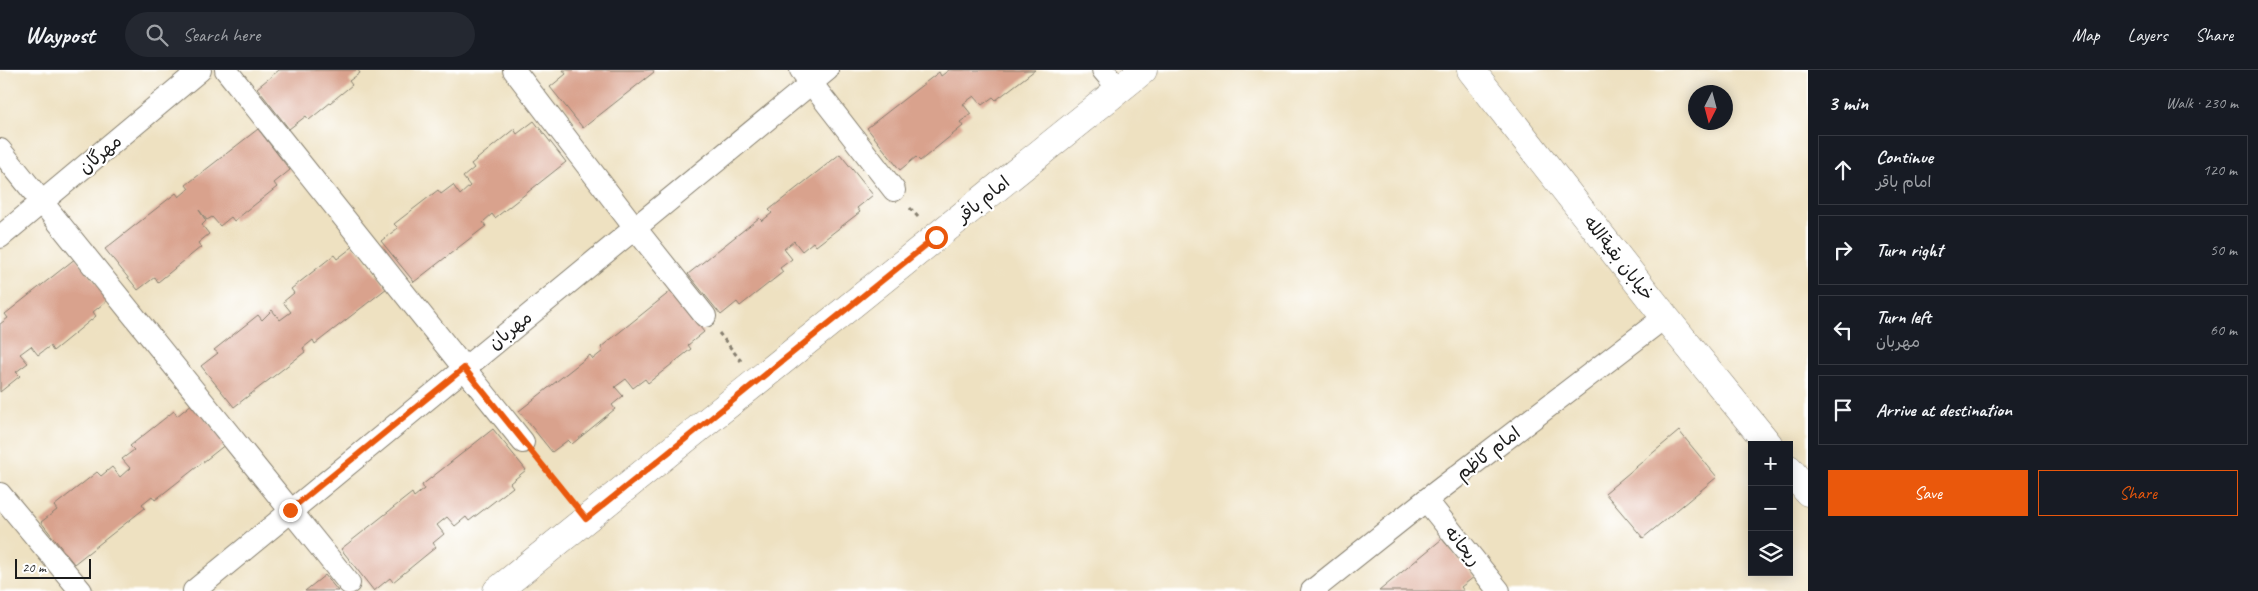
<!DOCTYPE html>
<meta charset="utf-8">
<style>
:root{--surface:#171b24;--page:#242831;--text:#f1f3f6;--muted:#9ea1a6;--line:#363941;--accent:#ea580c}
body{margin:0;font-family:Caveat,"Playpen Sans Arabic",sans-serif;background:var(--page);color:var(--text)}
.controls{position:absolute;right:15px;bottom:15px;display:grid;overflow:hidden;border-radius:0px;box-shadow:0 2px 12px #0003}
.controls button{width:45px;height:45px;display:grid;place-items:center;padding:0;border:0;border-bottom:1px solid var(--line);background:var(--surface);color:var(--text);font:25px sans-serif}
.compass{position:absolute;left:1688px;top:15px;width:45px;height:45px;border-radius:50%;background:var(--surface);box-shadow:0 2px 12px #0003;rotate:186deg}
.scale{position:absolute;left:15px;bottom:12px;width:76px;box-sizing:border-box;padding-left:5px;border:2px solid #1c1c1c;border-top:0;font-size:14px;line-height:18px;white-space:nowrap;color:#1c1c1c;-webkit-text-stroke:4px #fff;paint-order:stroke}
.stop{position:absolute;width:15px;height:15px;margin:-11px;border:4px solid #ea580c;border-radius:50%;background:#fff}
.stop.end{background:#ea580c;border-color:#fff;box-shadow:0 1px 5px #0008}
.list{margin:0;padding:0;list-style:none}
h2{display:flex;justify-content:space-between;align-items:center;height:65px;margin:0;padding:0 20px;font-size:21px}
h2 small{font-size:16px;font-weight:400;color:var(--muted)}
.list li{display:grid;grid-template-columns:32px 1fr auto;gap:15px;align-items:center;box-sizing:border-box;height:70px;margin:0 10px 10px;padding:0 10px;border:1px solid var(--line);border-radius:0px}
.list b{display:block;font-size:19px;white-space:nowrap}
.list p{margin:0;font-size:16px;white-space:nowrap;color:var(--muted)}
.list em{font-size:16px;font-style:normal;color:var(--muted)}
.actions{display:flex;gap:10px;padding:15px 20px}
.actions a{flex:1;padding:11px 0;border:1px solid var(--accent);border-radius:0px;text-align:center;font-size:18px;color:var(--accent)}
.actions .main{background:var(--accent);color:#fff}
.icon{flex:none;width:28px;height:28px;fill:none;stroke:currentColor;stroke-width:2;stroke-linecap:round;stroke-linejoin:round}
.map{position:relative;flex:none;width:1808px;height:521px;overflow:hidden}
header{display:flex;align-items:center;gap:30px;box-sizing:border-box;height:70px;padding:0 25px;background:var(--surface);border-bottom:1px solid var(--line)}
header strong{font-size:24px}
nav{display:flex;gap:28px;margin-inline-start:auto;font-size:18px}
.search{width:350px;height:45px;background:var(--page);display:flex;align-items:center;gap:12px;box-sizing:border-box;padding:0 18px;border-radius:28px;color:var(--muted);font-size:19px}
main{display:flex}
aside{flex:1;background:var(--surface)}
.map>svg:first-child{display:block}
.building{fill:#d9a28d}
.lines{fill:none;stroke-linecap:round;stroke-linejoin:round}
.minor-casing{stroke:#857e6e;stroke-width:24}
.tertiary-casing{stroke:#857e6e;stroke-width:29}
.path{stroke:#857e6e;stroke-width:3;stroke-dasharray:4 4;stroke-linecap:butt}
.minor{stroke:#fff;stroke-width:22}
.tertiary{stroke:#fff;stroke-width:28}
.route{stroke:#ea580c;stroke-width:6}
.labels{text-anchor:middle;stroke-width:4.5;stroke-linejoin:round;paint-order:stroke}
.street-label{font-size:18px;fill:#1c1c1c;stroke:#fff}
</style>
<header>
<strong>Waypost</strong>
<div class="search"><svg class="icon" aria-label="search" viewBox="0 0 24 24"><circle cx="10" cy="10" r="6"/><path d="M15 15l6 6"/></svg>Search here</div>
<nav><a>Map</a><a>Layers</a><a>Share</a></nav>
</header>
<main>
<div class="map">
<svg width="1808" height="521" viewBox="0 0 1808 521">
<rect width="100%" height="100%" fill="#fff"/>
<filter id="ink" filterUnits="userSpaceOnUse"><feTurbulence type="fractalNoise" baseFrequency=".02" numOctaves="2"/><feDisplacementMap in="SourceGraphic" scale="10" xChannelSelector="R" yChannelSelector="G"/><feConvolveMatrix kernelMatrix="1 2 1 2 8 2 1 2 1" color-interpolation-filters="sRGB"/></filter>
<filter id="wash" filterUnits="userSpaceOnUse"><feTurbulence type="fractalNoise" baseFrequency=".0096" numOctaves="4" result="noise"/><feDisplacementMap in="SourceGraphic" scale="20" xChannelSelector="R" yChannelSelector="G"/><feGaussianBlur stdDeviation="1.12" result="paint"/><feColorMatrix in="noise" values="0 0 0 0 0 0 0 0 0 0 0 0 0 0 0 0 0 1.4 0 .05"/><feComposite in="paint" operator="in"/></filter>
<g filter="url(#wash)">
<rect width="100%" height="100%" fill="#eee1c1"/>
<g id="blocks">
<g class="building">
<path d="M279,0h79l2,3 -11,8 3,4 -43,35 -3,-4 -17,13 -32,-41z"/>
<path d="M563,0h90l1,2 -71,56 -33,-41 16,-13z"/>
<path d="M949,0h86l-39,30 -3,-3 -11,8 -8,-9 -11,8 8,10 -11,8 3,4 -43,35 -4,-4 -16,13 -33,-42 72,-56 2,4z"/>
<path d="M534,51l32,41 -71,56 -3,-4 -9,8 3,4 -72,56 -33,-41 17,-13 -4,-4 44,-34 3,4 12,-9 7,10 10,-9 -7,-9 11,-9 -3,-4 43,-35 3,5z"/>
<path d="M258,59l32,41 -16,13 3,4 -43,34 -3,-4 -11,9 -8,-9 -5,3 -8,-10 7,11 -4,4 7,9 -11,9 3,4 -43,35 -3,-5 -17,13 -33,-41 71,-56 3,4 6,-5 4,-3 -3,-4z"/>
<path d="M840,84l33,41 -16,13 3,4 -44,34 -3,-4 -11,9 -8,-10 -10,8 8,10 -12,9 3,4 -43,34 -3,-4 -16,13 -33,-41 71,-56 3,3 10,-8 -3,-3z"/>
<path d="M354,176l33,42 -72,56 -2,-4 -10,8 2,4 -71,55 -33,-41 17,-13 -4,-3 44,-35 4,5 10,-10 8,10 11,-8 -8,-10 11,-9 -3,-4 43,-34 3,4z"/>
<path d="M76,188l33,41 -16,13 3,4 -43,35 -3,-5 -12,9 -7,-9 -11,8 8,9 -12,9 4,4 -20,16v-68l8,-6 -3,-4z"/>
<path d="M671,221l33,41 -16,13 3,4 -43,34 -3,-4 -12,9 -7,-9 -11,8 8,9 -11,9 3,4 -43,35 -4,-4 -16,12 -33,-41 71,-56 3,4 10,-8 -2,-4z"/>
<path d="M193,333l33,41 -71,56 -3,-4 -10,8 3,4 -71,56 -33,-42 16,-12 -3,-4 43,-34 4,4 11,-9 8,10 10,-9 -8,-9 12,-9 -4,-4 44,-35 3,5z"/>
<path d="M493,359l33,41 -16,13 3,4 -44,34 -3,-4 -11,9 -8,-9 -10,8 7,9 -11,9 3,4 -43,35 -3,-4 -16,13 -33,-42 71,-56 2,4 10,-8 -2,-4z"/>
<path d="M1679,361l38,46 -74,61 -38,-45z"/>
<path d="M1442,469l32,38 -13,10 3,4h-85z"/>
<path d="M325,505l13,16h-33z"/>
</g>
</g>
</g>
<g filter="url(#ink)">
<use href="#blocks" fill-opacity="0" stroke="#857e6e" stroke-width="1"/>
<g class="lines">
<g class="minor-casing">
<g id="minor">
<path d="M226,0l297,372"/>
<path d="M514,0l121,158 70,88"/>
<path d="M801,0l93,120"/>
<path d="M1103,0l16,19"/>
<path d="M0,80l349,433"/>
<path d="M0,167l200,-167"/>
<path d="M0,424l81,97"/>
<path d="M1426,430l73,91"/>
<path d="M194,521l633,-521"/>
<path d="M1312,521l114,-91 239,-183"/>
</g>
</g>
<g class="tertiary-casing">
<g id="tertiary">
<path d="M1471,0l194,247 104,128"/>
<path d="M1789,399l19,23"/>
<path d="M497,521l646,-521"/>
</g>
</g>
<g class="path">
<path d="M910,138l9,10"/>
<path d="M719,263l22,28"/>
<path d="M538,390l32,39"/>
</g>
<use href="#minor" class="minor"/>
<use href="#tertiary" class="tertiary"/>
</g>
</g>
<g class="lines" filter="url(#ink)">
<path class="route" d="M290,440l174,-142 122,151 350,-282"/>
</g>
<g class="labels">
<g class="street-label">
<text transform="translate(100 84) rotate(-40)" y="6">مهرگان</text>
<text transform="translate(983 129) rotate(-39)" y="6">امام باقر</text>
<text transform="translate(1619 188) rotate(52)" y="6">خیابان بقیةالله</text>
<text transform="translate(510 260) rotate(-39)" y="6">مهربان</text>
<text transform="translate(1488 383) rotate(-37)" y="6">امام کاظم</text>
<text transform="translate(1463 476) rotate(51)" y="6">ریحانه</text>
</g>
</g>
</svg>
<div class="controls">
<button>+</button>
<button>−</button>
<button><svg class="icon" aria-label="layers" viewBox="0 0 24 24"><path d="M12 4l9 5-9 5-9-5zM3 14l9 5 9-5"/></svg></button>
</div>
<svg class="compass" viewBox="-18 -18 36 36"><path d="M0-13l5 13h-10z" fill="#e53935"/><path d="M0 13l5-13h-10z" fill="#9ea1a6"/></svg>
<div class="scale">20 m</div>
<div class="stop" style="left:936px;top:167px"></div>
<div class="stop end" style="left:290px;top:440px"></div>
</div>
<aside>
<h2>3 min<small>Walk · 230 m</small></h2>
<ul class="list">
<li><svg class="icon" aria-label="ahead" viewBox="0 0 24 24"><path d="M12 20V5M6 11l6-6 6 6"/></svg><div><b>Continue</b><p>امام باقر</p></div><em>120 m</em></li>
<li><svg class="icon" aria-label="right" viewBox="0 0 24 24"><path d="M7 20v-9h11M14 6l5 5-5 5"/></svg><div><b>Turn right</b></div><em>50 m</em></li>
<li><svg class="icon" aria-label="left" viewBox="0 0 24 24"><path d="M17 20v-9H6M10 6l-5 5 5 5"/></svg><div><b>Turn left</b><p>مهربان</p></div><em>60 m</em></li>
<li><svg class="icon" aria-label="arrive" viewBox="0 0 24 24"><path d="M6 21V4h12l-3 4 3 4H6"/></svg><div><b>Arrive at destination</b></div></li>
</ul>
<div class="actions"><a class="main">Save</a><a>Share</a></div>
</aside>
</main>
